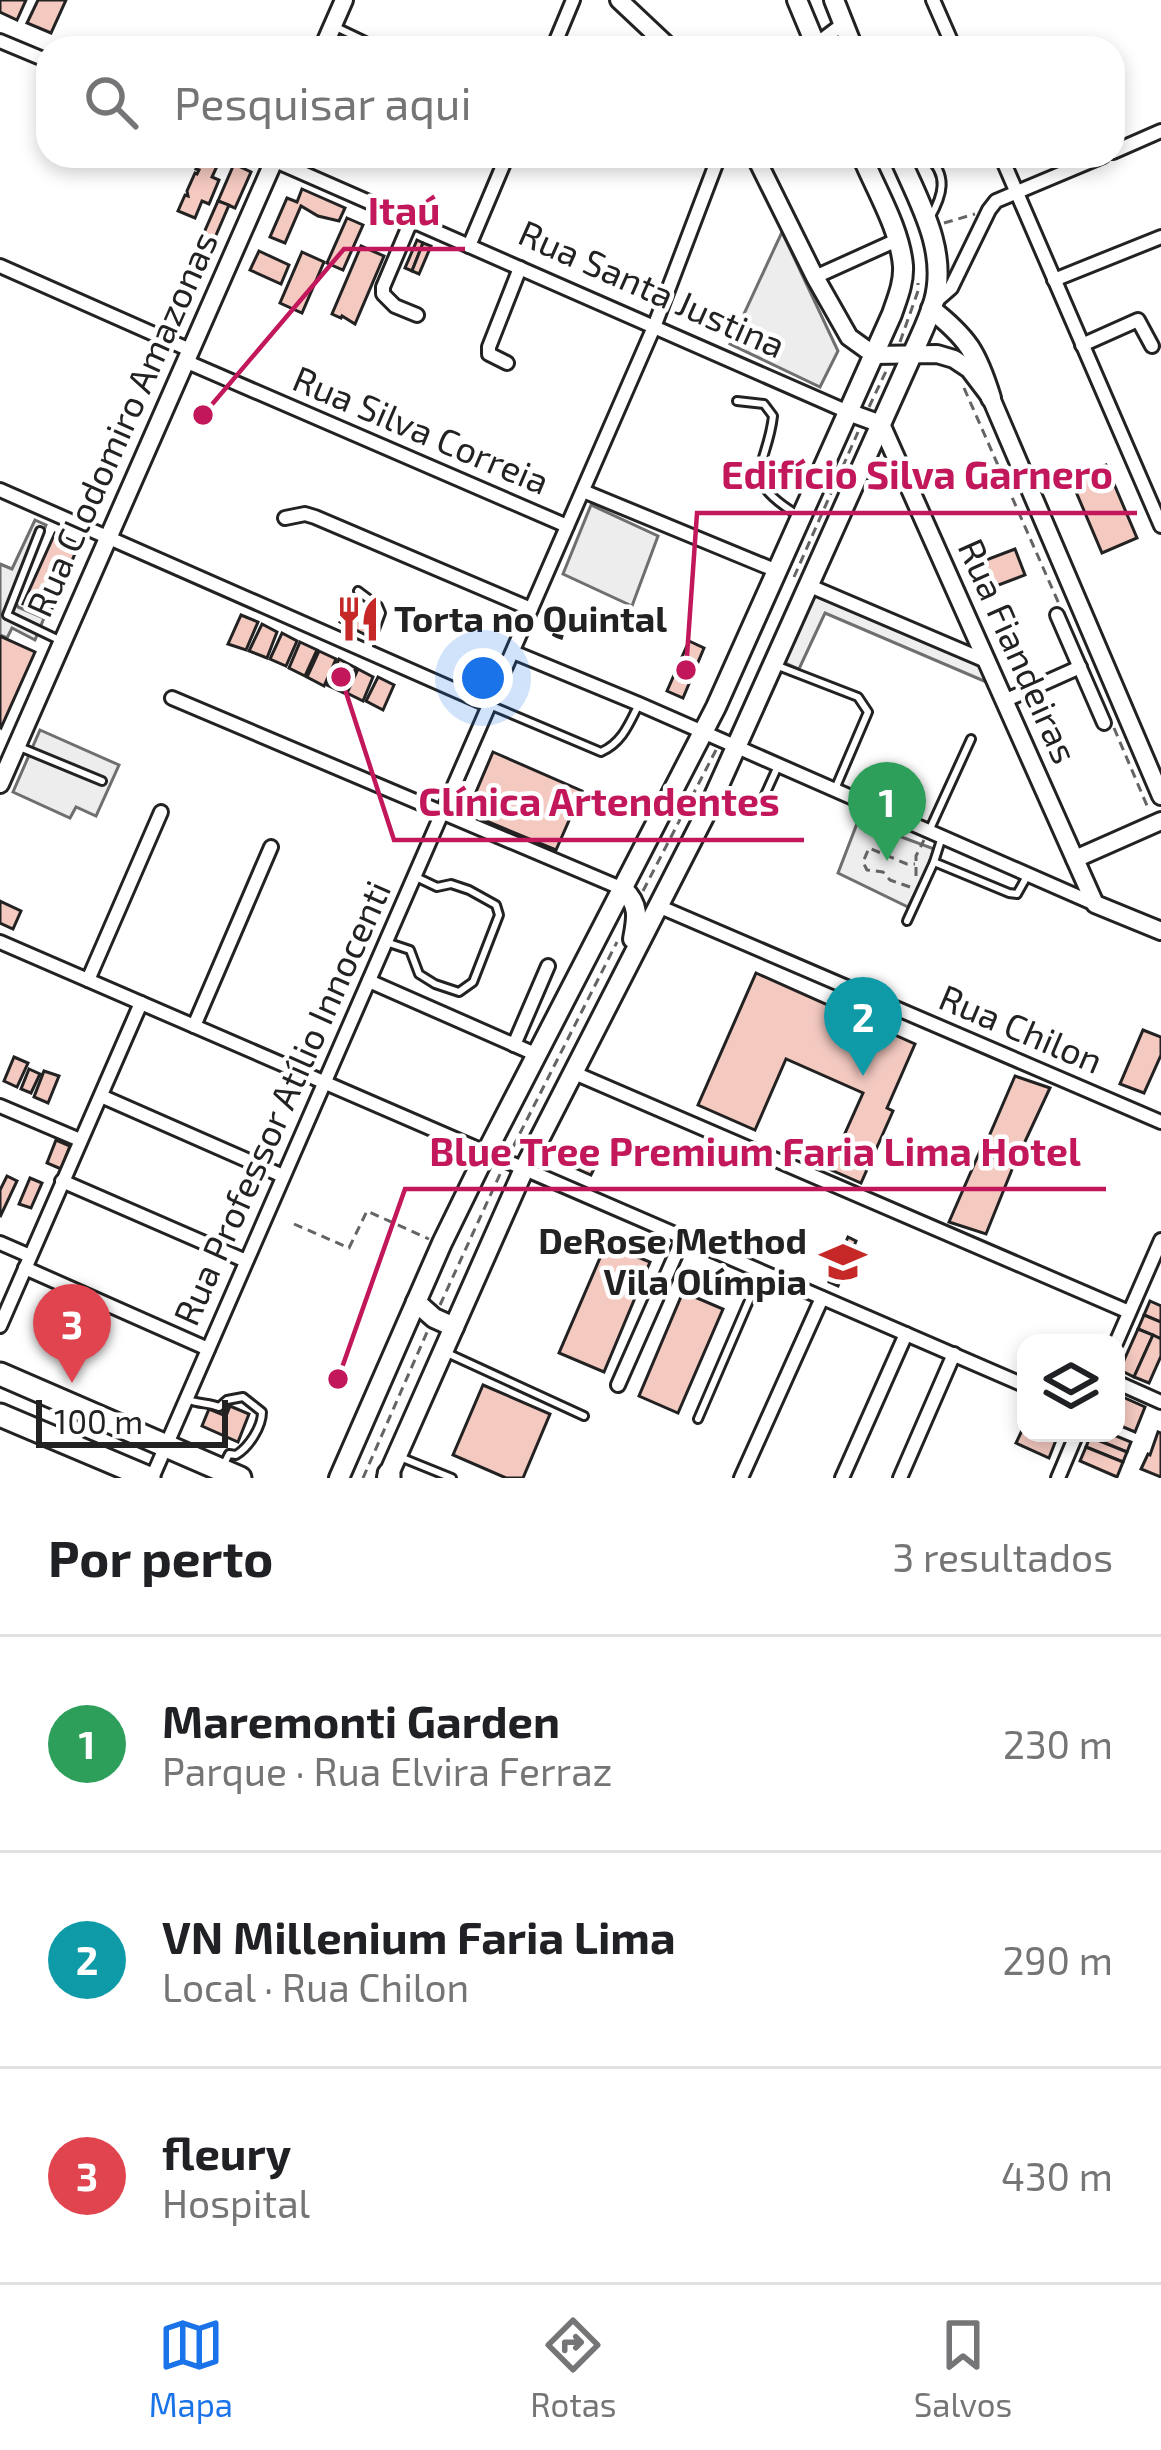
<!DOCTYPE html>
<html lang="pt">
<meta charset="utf-8">
<style>
:root{--surface:#fff;--page:#f2f2f2;--text:#202124;--muted:#757577;--line:#e0e0e0;--accent:#1a73e8}
body{margin:0;font-family:"Exo 2",sans-serif;background:var(--page);color:var(--text)}
.controls{position:absolute;right:36px;bottom:36px;display:grid;overflow:hidden;border-radius:24px;box-shadow:0 6px 18px #0003}
.controls button{width:108px;height:108px;display:grid;place-items:center;padding:0;border:0;border-bottom:3px solid var(--line);background:var(--surface);color:var(--text);font:60px sans-serif}
.scale{position:absolute;left:36px;bottom:30px;width:192px;box-sizing:border-box;padding-left:12px;border:6px solid #222;border-top:0;font-size:33px;line-height:42px;white-space:nowrap;color:#222;-webkit-text-stroke:9px #fff;paint-order:stroke}
.you{position:absolute;left:483px;top:678px;width:42px;height:42px;margin:-30px;border:9px solid #fff;border-radius:50%;background:#1a73e8;box-shadow:0 0 0 18px #1a73e833}
.badge{display:grid;place-items:center;width:78px;height:78px;border-radius:50%;background:var(--accent);color:#fff;font-size:39px;font-weight:700}
.pin{position:absolute;translate:-50% -99px;filter:drop-shadow(0 3px 6px #0008)}
.pin::after{content:'';position:absolute;top:63px;width:42px;height:36px;background:inherit;clip-path:polygon(0 0,100% 0,50% 100%)}
.list{margin:0;padding:0;list-style:none}
h2{display:flex;justify-content:space-between;align-items:center;height:156px;margin:0;padding:0 48px;font-size:51px}
h2 small{font-size:39px;font-weight:400;color:var(--muted)}
.list li{display:grid;grid-template-columns:78px 1fr auto;gap:36px;align-items:center;box-sizing:border-box;height:216px;padding:0 48px;border-top:3px solid var(--line)}
.list b{display:block;font-size:45px;white-space:nowrap}
.list p{margin:0;font-size:39px;white-space:nowrap;color:var(--muted)}
.list em{font-size:39px;font-style:normal;color:var(--muted)}
.icon{flex:none;width:66px;height:66px;fill:none;stroke:currentColor;stroke-width:2;stroke-linecap:round;stroke-linejoin:round}
.map{position:relative;flex:none;width:1161px;height:1478px;overflow:hidden}
.search{position:absolute;background:var(--surface);box-shadow:0 6px 18px #0003;left:36px;right:36px;top:36px;height:132px;display:flex;align-items:center;gap:30px;box-sizing:border-box;padding:0 42px;border-radius:36px;color:var(--muted);font-size:45px}
.sheet{height:804px;background:var(--surface)}
nav{display:flex;justify-content:space-around;align-items:center;box-sizing:border-box;height:168px;border-top:3px solid var(--line);background:var(--surface);font-size:33px;color:var(--muted)}
nav a{display:grid;justify-items:center;gap:6px}
nav .on{color:var(--accent)}
.map>svg:first-child{display:block}
.green{fill:#eee;stroke:#6f6f6f;stroke-width:3}
.parking{fill:#ededed;stroke:#6f6f6f;stroke-width:3}
.building{fill:#f3c9c0;stroke:#222;stroke-width:3}
.lines{fill:none;stroke-linecap:round;stroke-linejoin:round}
.lane-casing{stroke:#222;stroke-width:12}
.street-casing{stroke:#222;stroke-width:18}
.secondary-casing{stroke:#222;stroke-width:22}
.primary-casing{stroke:#222;stroke-width:24}
.highway-casing{stroke:#222;stroke-width:27}
.path{stroke:#646464;stroke-width:3;stroke-dasharray:9 6;stroke-linecap:butt}
.lane{stroke:#fff;stroke-width:6}
.street{stroke:#fff;stroke-width:12}
.secondary{stroke:#fff;stroke-width:16}
.primary{stroke:#fff;stroke-width:18}
.highway{stroke:#fff;stroke-width:21}
.labels{text-anchor:middle;stroke-width:9;stroke-linejoin:round;paint-order:stroke}
.street-label{font-size:36px;fill:#222;stroke:#fff}
.poi-label{font-size:36px;font-weight:bold;fill:#222;stroke:#fff;text-anchor:start}
.leader{fill:none;stroke:#c2185b;stroke-width:4.5}
.callout-dot{fill:#c2185b;stroke:#fff;stroke-width:4.5}
.callout-label{font-size:39px;text-anchor:middle;font-weight:bold;fill:#c2185b;stroke:#fff;stroke-width:9;stroke-linejoin:round;paint-order:stroke}
</style>
<div class="map">
<svg width="1161" height="1478" viewBox="0 0 1161 1478">
<rect width="100%" height="100%" fill="#fff"/>
<g class="green">
<path d="M813,593l169,72 9,19 -166,-71 -26,56 -16,-7z"/>
<path d="M858,821l79,29 -29,57 -70,-34z"/>
</g>
<g class="parking">
<path d="M782,232l56,119 -18,36 -90,-43z"/>
<path d="M591,505l67,31 -26,70 -69,-32z"/>
<path d="M35,520l11,5 -31,75 3,7 26,11 -9,22 -23,-12 -5,10 -7,-3v-71l12,5z"/>
<path d="M40,730l79,35 -23,51 -20,-9 -6,11 -57,-26z"/>
</g>
<g class="building">
<path d="M0,0h26l-9,20 -17,-8z"/>
<path d="M38,0h28l-15,33 -24,-10z"/>
<path d="M201,157l17,7 -6,13 7,3 -10,24 -7,-3 -7,17 -17,-7 7,-16 3,1 -1,-5 8,-18 2,1 2,-4 -3,-1z"/>
<path d="M234,164l17,8 -16,36 -17,-7z"/>
<path d="M302,189l43,19 -6,13 -21,-5 -17,-10 -16,37 -15,-6 17,-39 10,4z"/>
<path d="M218,201l11,4 -19,44 -11,-5z"/>
<path d="M347,218l16,7 -20,45 -16,-7z"/>
<path d="M417,240l6,3 -11,28 -7,-3z"/>
<path d="M423,243l8,3 -12,28 -7,-3z"/>
<path d="M361,246l23,10 -29,68 -13,-8 -1,2 -9,-4z"/>
<path d="M259,251l30,14 -8,19 -31,-14z"/>
<path d="M302,252l22,10 -22,51 -22,-10z"/>
<path d="M1106,465l31,73 -35,15 -31,-73z"/>
<path d="M55,533l24,11 -30,72 -26,-12z"/>
<path d="M1015,549l10,26 -45,17 -10,-26z"/>
<path d="M348,603l28,14 -8,19 -28,-14z"/>
<path d="M241,615l17,7 -12,28 -18,-6z"/>
<path d="M262,624l15,8 -10,26 -18,-7z"/>
<path d="M282,633l15,8 -11,25 -16,-7z"/>
<path d="M0,636l35,16 -34,76 -1,-1z"/>
<path d="M689,641l15,7 -21,50 -16,-7z"/>
<path d="M300,642l17,8 -12,26 -16,-8z"/>
<path d="M319,651l17,8 -12,27 -17,-9z"/>
<path d="M339,659l17,9 -12,25 -17,-8z"/>
<path d="M358,669l15,8 -10,24 -16,-8z"/>
<path d="M378,677l16,8 -11,25 -17,-9z"/>
<path d="M493,752l89,39 -26,59 -89,-37z"/>
<path d="M0,901l21,10 -8,18 -13,-6z"/>
<path d="M756,973l159,71 -28,64 6,3 -32,72 -32,-14 34,-76 -77,-34 -31,71 -57,-25z"/>
<path d="M1143,1030l18,7v18l-17,38 -24,-9z"/>
<path d="M14,1057l14,6 -11,24 -13,-6z"/>
<path d="M29,1069l11,5 -9,19 -10,-4z"/>
<path d="M44,1071l15,5 -11,27 -14,-6z"/>
<path d="M1015,1076l35,12 -35,75 -31,-15z"/>
<path d="M56,1140l14,6 -9,23 -14,-6z"/>
<path d="M584,1149l16,7 -9,19 -16,-7z"/>
<path d="M980,1151l33,16 -27,67 -37,-12z"/>
<path d="M7,1176l10,5 -17,36v-27z"/>
<path d="M30,1178l12,5 -11,25 -12,-4z"/>
<path d="M848,1237l8,4 -18,45 -9,-4z"/>
<path d="M606,1244l44,18 -46,110 -45,-19z"/>
<path d="M683,1292l40,17 -45,104 -39,-17z"/>
<path d="M1150,1301l11,5v16l-17,-7z"/>
<path d="M1144,1315l17,7v17l-23,-10z"/>
<path d="M1138,1329l15,6 -19,42 -10,-5 -3,-5z"/>
<path d="M1153,1335l8,4v17l-12,27 -15,-6z"/>
<path d="M483,1385l67,29 -27,64h-17l-53,-23z"/>
<path d="M1116,1394l29,13 -10,25 -19,-8z"/>
<path d="M230,1406l19,8 -11,28 -36,-16 7,-17 17,7z"/>
<path d="M1024,1426l2,7h14l16,7 -7,18 -33,-15z"/>
<path d="M1158,1432l3,1v44l-20,-8 7,-15 2,1z"/>
<path d="M1092,1433h17l22,9 -4,10 -37,-15z"/>
<path d="M1090,1437l37,15 -4,10 -37,-15z"/>
<path d="M1086,1447l37,15 -6,15 -37,-16z"/>
</g>
<g class="lines">
<g class="lane-casing">
<g id="lane">
<path d="M336,27l44,21"/>
<path d="M927,156c22,19 16,39 3,62"/>
<path d="M737,401l27,3 9,12c-6,53 -36,61 23,98"/>
<path d="M40,531l-33,84 50,24"/>
<path d="M358,591l20,15 3,7 -14,38"/>
<path d="M778,666l80,31 10,15 -33,77"/>
<path d="M492,706l109,46c21,-9 28,-28 38,-48"/>
<path d="M22,748l80,33"/>
<path d="M713,805l36,9 10,-6 19,-42"/>
<path d="M929,831l42,-92"/>
<path d="M941,840l-7,22 75,31 8,1 9,-16"/>
<path d="M907,921l27,-59"/>
<path d="M389,943l21,7 9,24 16,10 24,8 14,-10 26,-67 -3,-10 -27,-15 -18,-6 -14,3 -21,-10"/>
<path d="M447,1353l137,63"/>
<path d="M189,1400c11,4 21,3 30,7l8,-7 16,-3 19,15c0,15 -13,35 -26,43l-7,-1 -5,10"/>
<path d="M698,1419l62,-144"/>
<path d="M400,1457l52,21"/>
</g>
</g>
<g class="street-casing">
<g id="street">
<path d="M933,0l21,48"/>
<path d="M0,41l48,20"/>
<path d="M553,48l20,-48"/>
<path d="M811,48l32,-24"/>
<path d="M1113,152l48,-21"/>
<path d="M264,156l584,256"/>
<path d="M1001,156l160,370"/>
<path d="M411,221l-28,66v7l12,12 22,9"/>
<path d="M469,246l38,-90"/>
<path d="M0,266l190,84"/>
<path d="M815,277l82,-37"/>
<path d="M1054,280l107,-43"/>
<path d="M935,302l16,-14 38,-78 7,-9 107,-45"/>
<path d="M1082,345l56,-25 14,26"/>
<path d="M185,361l382,165"/>
<path d="M507,363l-18,-9v-7l31,-79"/>
<path d="M0,490l489,215"/>
<path d="M583,491l194,80"/>
<path d="M285,518l20,-4 10,3 216,92"/>
<path d="M810,586l176,75"/>
<path d="M1057,615l47,108"/>
<path d="M513,652l126,52 456,200"/>
<path d="M172,698l451,191"/>
<path d="M1004,701l76,-34"/>
<path d="M658,906l503,216"/>
<path d="M0,942l1026,444"/>
<path d="M88,980l73,-168"/>
<path d="M369,981l166,73"/>
<path d="M194,1026l77,-179"/>
<path d="M514,1045l34,-79"/>
<path d="M572,1072l557,240"/>
<path d="M101,1096l182,80"/>
<path d="M0,1106l80,34"/>
<path d="M62,1181l184,80"/>
<path d="M0,1243l30,13"/>
<path d="M25,1268l183,81"/>
<path d="M0,1326l141,-323"/>
<path d="M1116,1343l45,-103"/>
<path d="M1116,1382l45,20"/>
<path d="M618,1385l65,-147"/>
<path d="M152,1478l502,-1151 65,-171"/>
<path d="M741,1478l81,-180"/>
<path d="M842,1478l64,-144"/>
<path d="M900,1478l54,-124"/>
<path d="M1058,1478l19,-45"/>
</g>
</g>
<g class="secondary-casing">
<g id="secondary">
<path d="M619,0l51,48"/>
<path d="M323,48l21,-48"/>
<path d="M755,156l60,121 34,60 25,18 63,-1 17,5 15,10 22,29 170,398"/>
<path d="M848,412l33,12 214,480 66,27"/>
<path d="M0,784l276,-628"/>
<path d="M1075,859l86,-38"/>
</g>
</g>
<g class="primary-casing">
<g id="primary">
<path d="M797,0l20,48"/>
<path d="M834,0l19,48"/>
<path d="M931,309c37,29 46,44 60,89"/>
<path d="M623,889c17,16 14,29 10,50"/>
<path d="M416,1302l18,16 20,9"/>
<path d="M339,1478l103,-235 44,-90 230,-446 176,-393c5,-15 12,-31 11,-48 -3,-37 -27,-76 -41,-110"/>
<path d="M387,1478l137,-309 186,-364 210,-468c5,-11 10,-23 14,-36 14,-51 -15,-99 -35,-145"/>
</g>
</g>
<g class="highway-casing">
<g id="highway">
<path d="M0,1374l240,104"/>
<path d="M0,1415l149,63"/>
<path d="M389,1474v4"/>
</g>
</g>
<g class="path">
<path d="M944,223l31,-9"/>
<path d="M900,342l18,-51v-8"/>
<path d="M964,388l95,216"/>
<path d="M869,407l19,-40"/>
<path d="M794,577l64,-145"/>
<path d="M1114,728l34,80"/>
<path d="M916,876v-20l8,-16"/>
<path d="M910,887l-20,-7 -7,-8 -16,-2 -4,-8 6,-14 38,16h8"/>
<path d="M643,891l73,-141"/>
<path d="M513,1147l104,-205"/>
<path d="M294,1224l55,24 18,-37 62,28"/>
<path d="M440,1305l61,-133"/>
<path d="M363,1478l65,-148"/>
</g>
<use href="#lane" class="lane"/>
<use href="#street" class="street"/>
<use href="#secondary" class="secondary"/>
<use href="#primary" class="primary"/>
<use href="#highway" class="highway"/>
</g>
<defs>
<g id="restaurant-bare" transform="scale(3.6)"><path d="M-5-6h1v4h1v-4h1v4h1v-4h1v5L-1.5 .5V6h-2V.5L-5-1ZM5-6V6H3V1.5H1.5Q1.5-4 5-6Z" fill="#c62828" stroke="#fff" stroke-width="2.5" paint-order="stroke"/></g>
<g id="university-bare" transform="scale(3.6)"><path d="M0-5L7-2L0 1L-7-2ZM-4 1L0 2.5L4 1V4Q0 6-4 4Z" fill="#c62828" stroke="#fff" stroke-width="2.5" paint-order="stroke"/></g>
</defs>
<g fill-rule="evenodd">
<use href="#restaurant-bare" x="358" y="619"/>
<use href="#university-bare" x="843" y="1262"/>
</g>
<g class="labels">
<g class="street-label">
<text transform="translate(652 289) rotate(24)" y="13">Rua Santa Justina</text>
<text transform="translate(122 424) rotate(-66)" y="13">Rua Clodomiro Amazonas</text>
<text transform="translate(421 430) rotate(23)" y="13">Rua Silva Correia</text>
<text transform="translate(1018 651) rotate(66)" y="13">Rua Fiandeiras</text>
<text transform="translate(1021 1029) rotate(23)" y="13">Rua Chilon</text>
<text transform="translate(282 1103) rotate(-66)" y="13">Rua Professor Atílio Innocenti</text>
</g>
<g class="poi-label">
<text x="394" y="632">Torta no Quintal</text>
<text x="807" y="1254" text-anchor="end">DeRose Method<tspan x="807" dy="41">Vila Olímpia</tspan></text>
</g>
</g>
<path class="leader" d="M203 415L344 249H465M686 670L697 513H1137M341 677L394 840H804M338 1379L405 1189H1106"/>
<g class="callout-dot">
<circle cx="203" cy="415" r="12"/>
<circle cx="686" cy="670" r="12"/>
<circle cx="341" cy="677" r="12"/>
<circle cx="338" cy="1379" r="12"/>
</g>
<g class="callout-label">
<text x="404" y="225">Itaú</text>
<text x="917" y="489">Edifício Silva Garnero</text>
<text x="599" y="816">Clínica Artendentes</text>
<text x="755" y="1166">Blue Tree Premium Faria Lima Hotel</text>
</g>
</svg>
<div class="controls">
<button><svg class="icon" aria-label="layers" viewBox="0 0 24 24"><path d="M12 4l9 5-9 5-9-5zM3 14l9 5 9-5"/></svg></button>
</div>
<div class="scale">100 m</div>
<div class="you"></div>
<div class="pin badge" style="left:887px;top:861px;background:#2e9e5b">1</div>
<div class="pin badge" style="left:863px;top:1076px;background:#0f9aa8">2</div>
<div class="pin badge" style="left:72px;top:1383px;background:#e0444e">3</div>
<div class="search"><svg class="icon" aria-label="search" viewBox="0 0 24 24"><circle cx="10" cy="10" r="6"/><path d="M15 15l6 6"/></svg>Pesquisar aqui</div>
</div>
<section class="sheet">
<h2>Por perto<small>3 resultados</small></h2>
<ul class="list">
<li><span class="badge" style="background:#2e9e5b">1</span><div><b>Maremonti Garden</b><p>Parque · Rua Elvira Ferraz</p></div><em>230 m</em></li>
<li><span class="badge" style="background:#0f9aa8">2</span><div><b>VN Millenium Faria Lima</b><p>Local · Rua Chilon</p></div><em>290 m</em></li>
<li><span class="badge" style="background:#e0444e">3</span><div><b>fleury</b><p>Hospital</p></div><em>430 m</em></li>
</ul>
</section>
<nav>
<a class="on"><svg class="icon" aria-label="map" viewBox="0 0 24 24"><path d="M3 6l6-2 6 2 6-2v14l-6 2-6-2-6 2zM9 4v14M15 6v14"/></svg>Mapa</a>
<a><svg class="icon" aria-label="directions" viewBox="0 0 24 24"><path d="M12 3l9 9-9 9-9-9zM9 14v-3h6M13 9l2 2-2 2"/></svg>Rotas</a>
<a><svg class="icon" aria-label="saved" viewBox="0 0 24 24"><path d="M7 4h10v16l-5-4-5 4z"/></svg>Salvos</a>
</nav>
